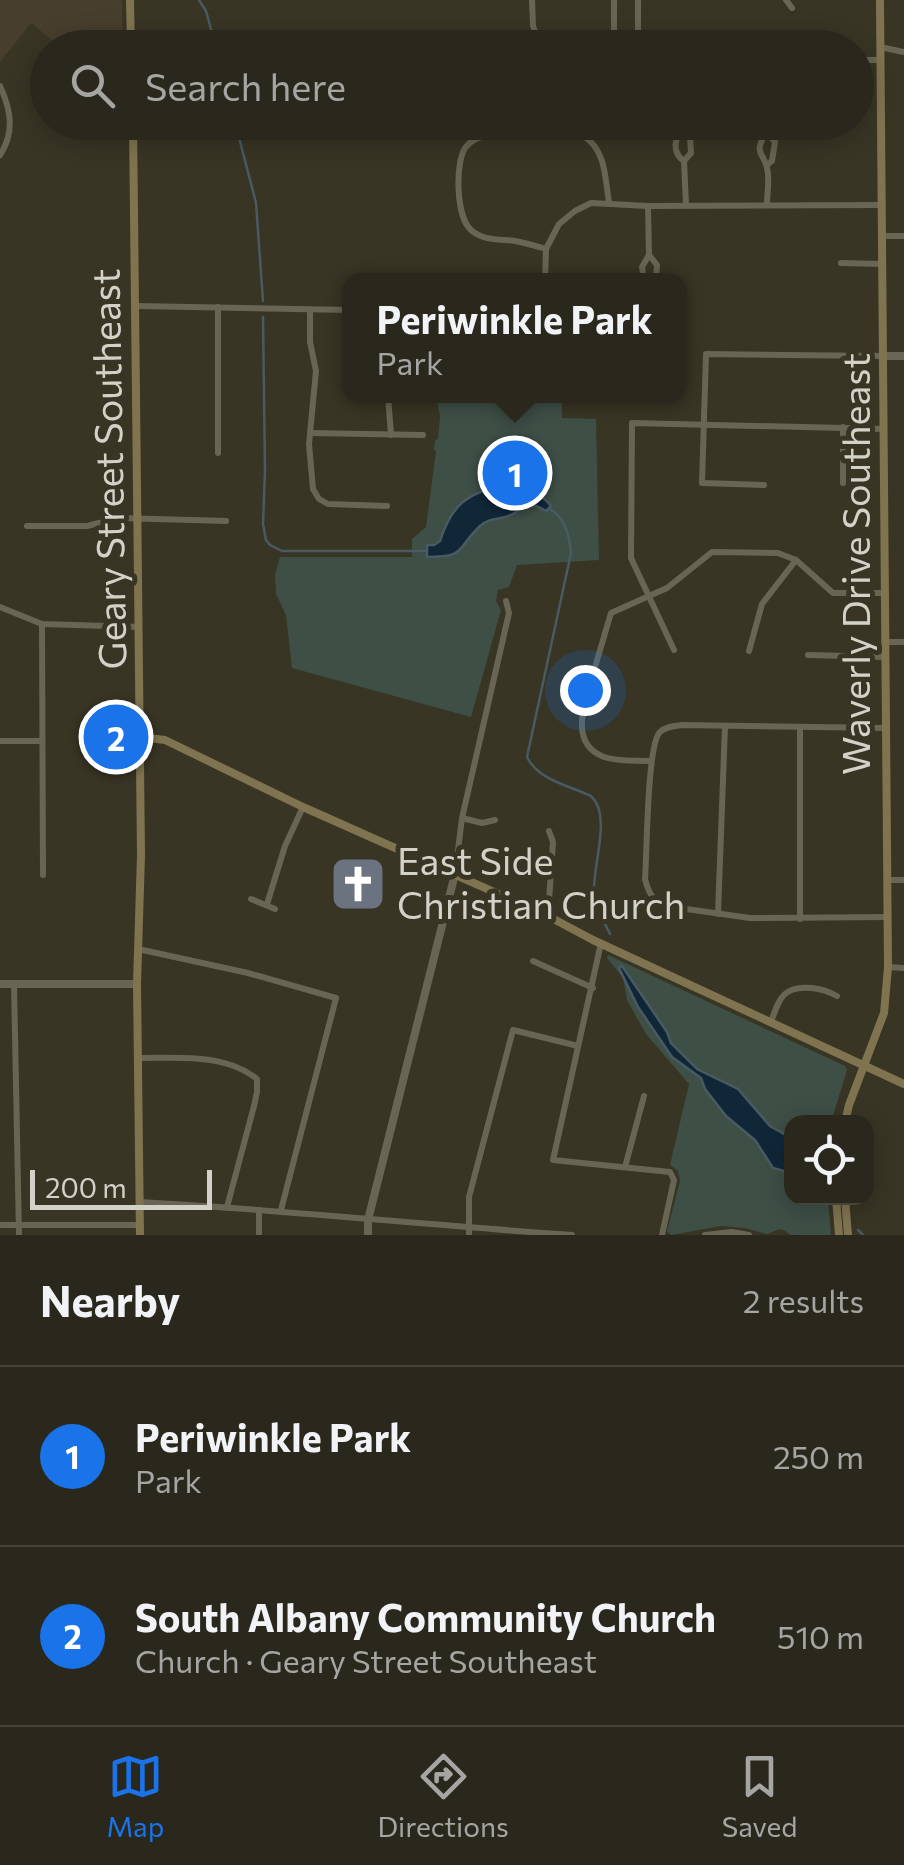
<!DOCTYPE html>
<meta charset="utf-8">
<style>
:root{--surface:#2a281c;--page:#323025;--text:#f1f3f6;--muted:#a5a6a3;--line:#46443b;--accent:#1a73e8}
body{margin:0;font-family:Commissioner,sans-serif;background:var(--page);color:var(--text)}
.controls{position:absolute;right:30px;bottom:30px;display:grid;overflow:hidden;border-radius:20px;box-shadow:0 5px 25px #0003}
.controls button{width:90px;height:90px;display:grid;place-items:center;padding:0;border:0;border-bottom:2px solid var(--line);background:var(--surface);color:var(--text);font:50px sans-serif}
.scale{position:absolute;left:30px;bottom:25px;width:182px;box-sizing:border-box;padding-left:10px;border:5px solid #d3d2c8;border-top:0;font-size:28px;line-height:35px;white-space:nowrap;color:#d3d2c8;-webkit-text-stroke:8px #383525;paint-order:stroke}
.you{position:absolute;left:585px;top:690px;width:35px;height:35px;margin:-25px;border:8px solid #fff;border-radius:50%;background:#1a73e8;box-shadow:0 0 0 15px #1a73e833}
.badge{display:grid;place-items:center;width:65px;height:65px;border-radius:50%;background:var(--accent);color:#fff;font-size:32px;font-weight:700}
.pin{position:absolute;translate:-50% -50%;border:5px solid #fff;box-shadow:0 2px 10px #0006}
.popup{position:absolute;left:342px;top:273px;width:345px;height:130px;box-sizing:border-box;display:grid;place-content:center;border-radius:20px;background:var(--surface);filter:drop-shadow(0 2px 8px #0005);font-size:32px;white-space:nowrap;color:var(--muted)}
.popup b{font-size:38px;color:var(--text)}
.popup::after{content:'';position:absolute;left:50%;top:100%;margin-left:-20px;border:20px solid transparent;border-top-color:var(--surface)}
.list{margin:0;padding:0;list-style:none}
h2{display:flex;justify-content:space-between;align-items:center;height:130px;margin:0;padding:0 40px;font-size:42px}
h2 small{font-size:32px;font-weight:400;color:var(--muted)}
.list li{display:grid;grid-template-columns:65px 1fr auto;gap:30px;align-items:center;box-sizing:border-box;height:180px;padding:0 40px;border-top:2px solid var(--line)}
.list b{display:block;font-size:38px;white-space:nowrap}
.list p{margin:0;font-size:32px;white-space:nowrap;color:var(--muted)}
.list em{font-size:32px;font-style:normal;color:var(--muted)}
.icon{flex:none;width:55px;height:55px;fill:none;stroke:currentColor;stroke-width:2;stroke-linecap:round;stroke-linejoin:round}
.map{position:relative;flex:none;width:904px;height:1235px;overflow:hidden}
.search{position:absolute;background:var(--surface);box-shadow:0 5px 25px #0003;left:30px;right:30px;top:30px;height:110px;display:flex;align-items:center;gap:25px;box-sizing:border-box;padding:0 35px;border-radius:55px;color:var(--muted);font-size:38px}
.sheet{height:490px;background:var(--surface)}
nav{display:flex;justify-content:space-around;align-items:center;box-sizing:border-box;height:140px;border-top:2px solid var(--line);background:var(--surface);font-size:28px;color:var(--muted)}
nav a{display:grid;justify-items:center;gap:5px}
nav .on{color:var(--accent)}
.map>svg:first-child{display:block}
.commercial{fill:#483e2e}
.green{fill:#3e4f46}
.water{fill:#102738;stroke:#4a5a63;stroke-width:2.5}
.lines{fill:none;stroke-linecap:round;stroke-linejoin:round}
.stream{stroke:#4a5a63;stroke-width:2.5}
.minor{stroke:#696554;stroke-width:6}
.tertiary{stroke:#696554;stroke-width:8}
.secondary{stroke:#807450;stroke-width:8}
.labels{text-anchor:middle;stroke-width:10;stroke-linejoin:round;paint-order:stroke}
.street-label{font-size:38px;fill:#d3d2c8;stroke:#383525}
.poi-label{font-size:38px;fill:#d3d2c8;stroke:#383525;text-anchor:start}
</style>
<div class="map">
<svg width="904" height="1235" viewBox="0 0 904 1235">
<rect width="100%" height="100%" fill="#383525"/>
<path class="commercial" d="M0,0h122l1,47h-62l-30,-24 -31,39z"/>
<g class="green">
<path d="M436,396h126v22l34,1 3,141 -82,5 -8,22 -11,3 -2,11 5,9 -30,107 -179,-49 -6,-53 -10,-21 -1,-20 5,-17h132v-18l14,-12 10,-76 -2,-1 1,-10 3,-1 2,-23z"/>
<path d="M608,955l237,111 2,4 -16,52h-39v76h36l3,37h-41c-9,-10 -13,-4 -23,-1l-22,-6 -24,-2 -50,9 -4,-4 13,-50 -2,-10 -8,-6 19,-81 -43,-50 -19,-34 -4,-22 -16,-20z"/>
</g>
<g class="water">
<path d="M504,486c19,2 35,4 47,20l-5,5c-26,-14 -14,-6 -35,4 -11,5 -21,2 -31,11 -24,22 -12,31 -53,31v-12h7l6,-4c11,-35 27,-49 64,-55z"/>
<path d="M622,966l45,66 4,11 26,26 41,20 32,37 21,12v35l-18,-5 -18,-28 -29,-24 -21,-27 -4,-11 -29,-21 -34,-50 -19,-39z"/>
</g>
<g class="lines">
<g class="stream">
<path d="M199,0l7,11 10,37"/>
<path d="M235,122l21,81 7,98"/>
<path d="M263,317l2,154 -2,53 3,16 4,5 12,6h145"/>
<path d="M550,509c16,10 19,26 21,44l-44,204c11,23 43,29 64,39 22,20 0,72 3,101 2,14 10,24 16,37"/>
<path d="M858,1230l5,5"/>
</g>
<g class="minor">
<path d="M532,0l1,26 4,10"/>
<path d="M614,0v48"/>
<path d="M786,0l6,8"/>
<path d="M880,47l24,5"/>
<path d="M638,48v-48"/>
<path d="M856,60h23"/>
<path d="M0,86c11,24 15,46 0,69"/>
<path d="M684,161l7,-8 -1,-18 -5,-2 -6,2c-6,9 -4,20 5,26l2,44"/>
<path d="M767,204c0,-11 3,-25 0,-36 -3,-15 -13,-14 -3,-32h6l5,6 -3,19 -5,4"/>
<path d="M648,206l1,49 8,10 -1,15"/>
<path d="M881,236h23"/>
<path d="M546,249c-10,-3 -20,-6 -31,-8 -15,-2 -32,0 -44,-11 -15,-13 -16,-66 -6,-82 6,-9 16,-12 27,-14l93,3c21,14 20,42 24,65"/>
<path d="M841,263l41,1"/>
<path d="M545,280l1,-31 13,-25 16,-13 16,-8 57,3 233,-1"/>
<path d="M644,280l-2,-13 7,-12"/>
<path d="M137,306l213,4"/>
<path d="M218,307v146"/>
<path d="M310,309v33l6,29 -7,73 4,45 6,10 9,5 59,2"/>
<path d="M388,396l3,39"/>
<path d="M843,427v56"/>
<path d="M310,433l113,2"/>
<path d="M764,485l-62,-2 4,-129 177,2"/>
<path d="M27,526h60l32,-8 107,3"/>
<path d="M0,607l42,17 97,3"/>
<path d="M42,624l1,251"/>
<path d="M885,642h19"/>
<path d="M674,650l-43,-92 1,-135 252,6"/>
<path d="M749,651l13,-47 34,-44"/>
<path d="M808,655l77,2"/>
<path d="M885,728l-203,-3c-7,1 -16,1 -22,7 -13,12 -13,123 -15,147 4,17 10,24 27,28l78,11 138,-1"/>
<path d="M0,741h41"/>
<path d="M651,761c-15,-1 -33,1 -47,-4 -37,-14 -18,-57 -11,-83 6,-21 12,-41 18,-61l56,-25 45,-36 66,1 18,7 37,33h52"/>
<path d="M462,818l20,5 13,-3"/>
<path d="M455,874l7,-56 47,-205 -3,-12"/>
<path d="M888,880h16"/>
<path d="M251,899l24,10"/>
<path d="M267,904l18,-58 18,-39"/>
<path d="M718,914l7,-188"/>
<path d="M548,916l5,-74 -4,-11"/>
<path d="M800,919v-191"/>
<path d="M601,943l-48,217 117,12 4,8 -12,55"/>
<path d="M138,949l110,24 88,25 -55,212"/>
<path d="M533,961l60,27"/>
<path d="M888,967l16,1"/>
<path d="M14,984l5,251"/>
<path d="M771,1022c8,-23 12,-37 41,-34 10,1 16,3 25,8"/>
<path d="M139,1058c38,0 86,-5 118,21v13l-3,14 -27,101"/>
<path d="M625,1167l19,-71"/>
<path d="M140,1202c144,8 288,23 432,33"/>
<path d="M259,1210v25"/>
<path d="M0,1225h140"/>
<path d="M469,1235v-38l44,-167 65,16"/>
<path d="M705,1235l27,-3 17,3"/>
</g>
<g class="tertiary">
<path d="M884,356h20"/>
<path d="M0,984h137"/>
<path d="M368,1235v-15l87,-346"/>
</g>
<g class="secondary">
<path d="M130,0l1,48"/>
<path d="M133,122l8,733 -4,129 3,251"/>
<path d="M140,737l25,3 138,67 245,109 45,24 311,144"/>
<path d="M845,1122l4,-17 35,-92 4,-46 -8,-967"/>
<path d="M836,1198l3,37"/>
<path d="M845,1198l3,37"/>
</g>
</g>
<defs>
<g id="church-square" transform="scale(2.875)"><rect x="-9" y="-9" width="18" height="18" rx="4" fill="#6b7280" stroke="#383525"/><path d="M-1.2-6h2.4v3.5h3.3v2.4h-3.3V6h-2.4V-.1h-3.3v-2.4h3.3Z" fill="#fff"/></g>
</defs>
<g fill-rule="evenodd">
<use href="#church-square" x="358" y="884"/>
</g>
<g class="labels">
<g class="street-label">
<text transform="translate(110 469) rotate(-91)" y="13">Geary Street Southeast</text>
<text transform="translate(857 564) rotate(-90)" y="13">Waverly Drive Southeast</text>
</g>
<g class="poi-label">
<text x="397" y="875">East Side<tspan x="397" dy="44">Christian Church</tspan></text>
</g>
</g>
</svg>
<div class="controls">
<button><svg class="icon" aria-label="locate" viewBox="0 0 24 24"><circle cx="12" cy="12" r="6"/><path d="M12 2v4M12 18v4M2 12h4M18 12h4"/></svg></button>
</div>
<div class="scale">200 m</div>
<div class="you"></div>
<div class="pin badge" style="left:515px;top:473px">1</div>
<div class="popup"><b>Periwinkle Park</b>Park</div>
<div class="pin badge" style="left:116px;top:737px">2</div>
<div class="search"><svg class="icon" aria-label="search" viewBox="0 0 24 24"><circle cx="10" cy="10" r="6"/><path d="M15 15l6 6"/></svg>Search here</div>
</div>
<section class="sheet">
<h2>Nearby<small>2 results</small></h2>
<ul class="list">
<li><span class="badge">1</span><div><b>Periwinkle Park</b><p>Park</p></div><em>250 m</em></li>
<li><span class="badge">2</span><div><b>South Albany Community Church</b><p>Church · Geary Street Southeast</p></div><em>510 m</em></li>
</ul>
</section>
<nav>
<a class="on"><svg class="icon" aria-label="map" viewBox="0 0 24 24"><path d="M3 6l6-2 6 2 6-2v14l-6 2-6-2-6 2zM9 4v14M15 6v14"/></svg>Map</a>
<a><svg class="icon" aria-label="directions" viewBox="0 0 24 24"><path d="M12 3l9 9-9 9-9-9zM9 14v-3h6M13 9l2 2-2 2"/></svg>Directions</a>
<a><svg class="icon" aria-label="saved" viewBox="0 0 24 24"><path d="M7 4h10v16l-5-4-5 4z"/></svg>Saved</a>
</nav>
